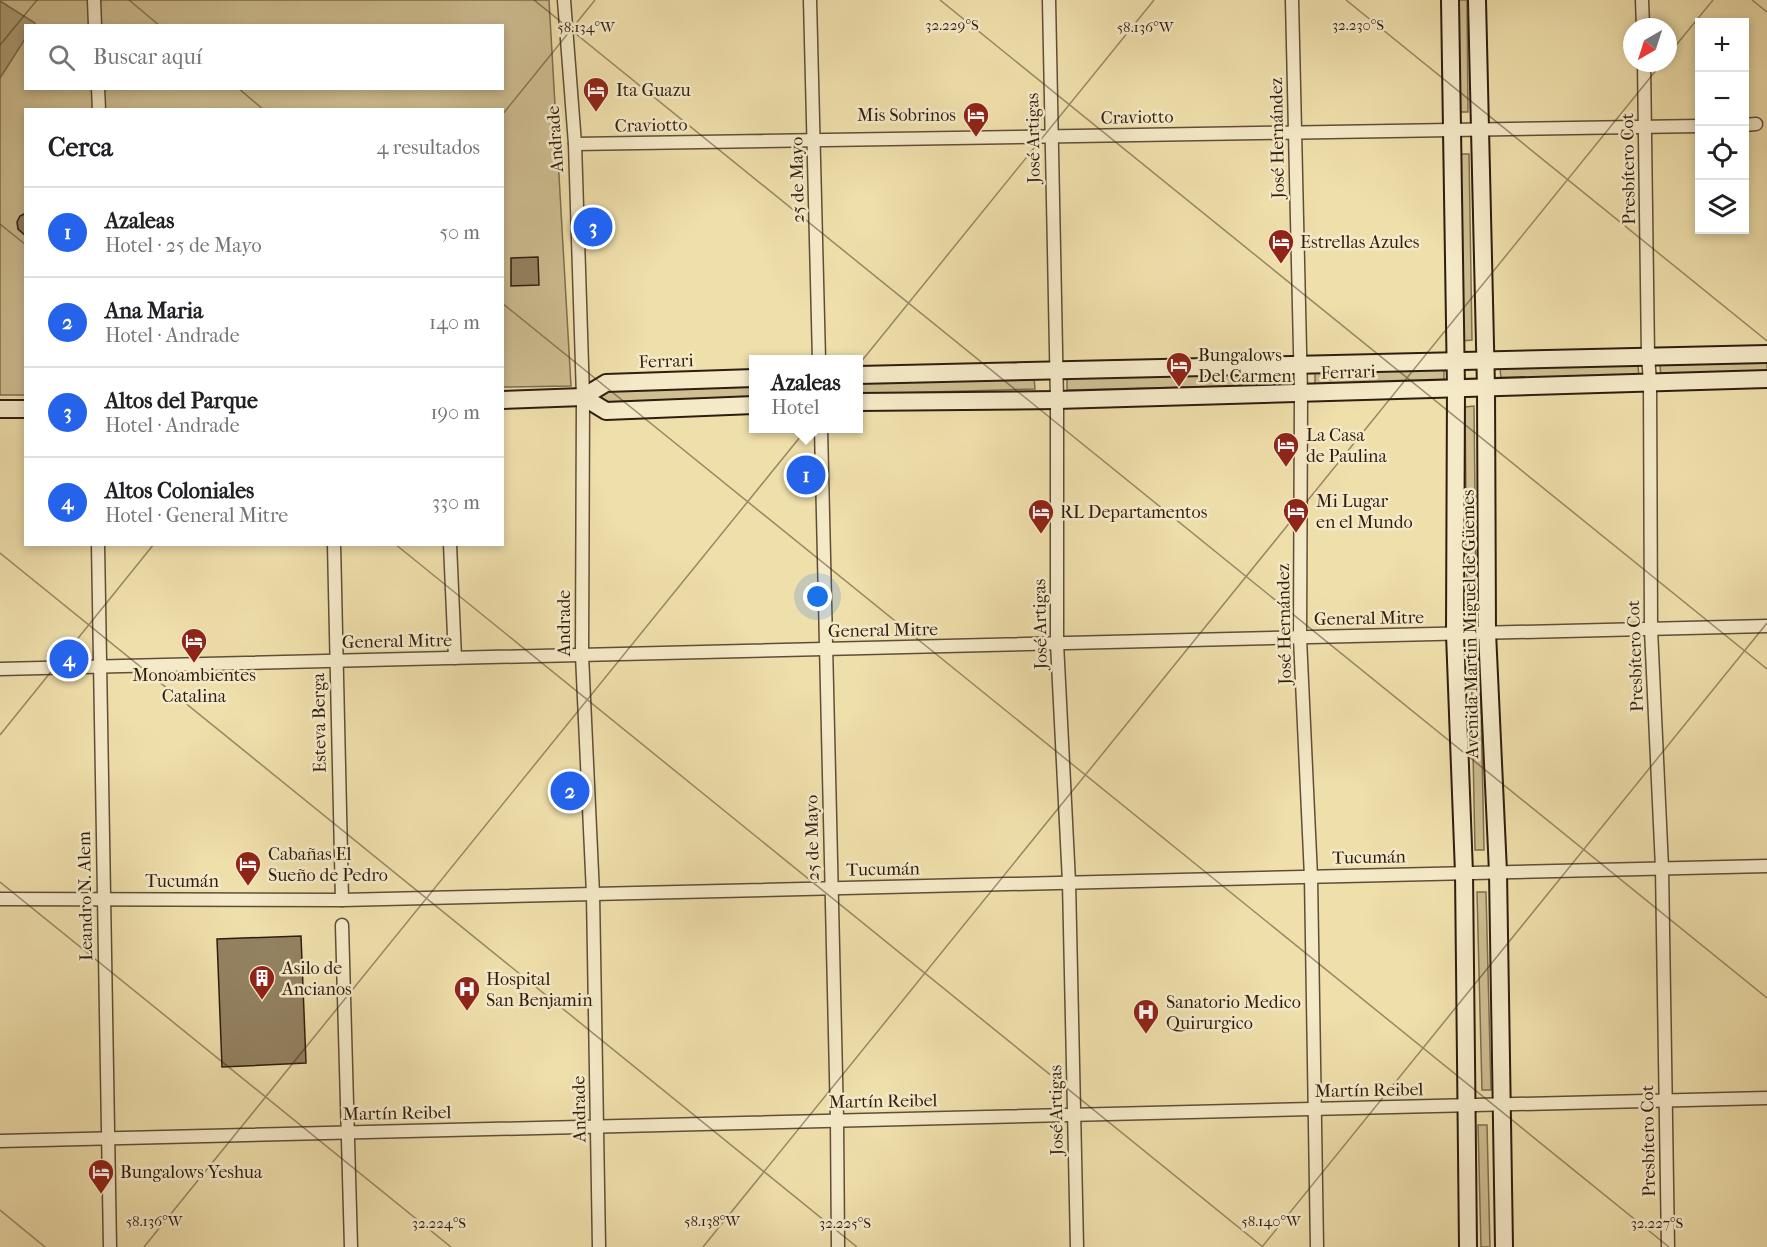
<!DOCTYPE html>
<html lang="es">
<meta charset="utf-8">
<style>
:root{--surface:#fff;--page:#f6f6f6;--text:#202124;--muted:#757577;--line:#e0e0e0;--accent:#2563eb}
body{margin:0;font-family:"IM FELL French Canon",serif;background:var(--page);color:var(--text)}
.controls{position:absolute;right:18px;top:18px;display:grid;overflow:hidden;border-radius:0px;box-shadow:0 3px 9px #0003}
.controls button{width:54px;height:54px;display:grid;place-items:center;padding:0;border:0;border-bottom:2px solid var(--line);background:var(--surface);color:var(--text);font:30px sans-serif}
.compass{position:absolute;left:1623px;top:18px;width:54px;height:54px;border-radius:50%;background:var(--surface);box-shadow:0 3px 9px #0003;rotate:219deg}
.you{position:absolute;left:818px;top:597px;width:21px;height:21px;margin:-15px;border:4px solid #fff;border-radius:50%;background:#1a73e8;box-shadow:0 0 0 9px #1a73e833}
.badge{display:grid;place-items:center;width:39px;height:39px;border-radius:50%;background:var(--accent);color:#fff;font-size:20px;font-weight:700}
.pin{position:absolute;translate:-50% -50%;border:3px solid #fff;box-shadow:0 2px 6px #0006}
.popup{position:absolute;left:749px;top:355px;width:114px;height:78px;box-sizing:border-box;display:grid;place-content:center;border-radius:0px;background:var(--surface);filter:drop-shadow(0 2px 4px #0005);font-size:20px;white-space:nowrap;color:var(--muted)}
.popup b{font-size:22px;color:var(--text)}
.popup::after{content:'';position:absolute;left:50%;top:100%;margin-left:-12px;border:12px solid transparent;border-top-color:var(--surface)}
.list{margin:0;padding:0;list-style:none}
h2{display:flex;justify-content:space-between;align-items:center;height:78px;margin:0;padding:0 24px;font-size:26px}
h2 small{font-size:20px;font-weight:400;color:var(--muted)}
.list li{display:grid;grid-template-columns:39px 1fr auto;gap:18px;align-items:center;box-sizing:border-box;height:90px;padding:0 24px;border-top:2px solid var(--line)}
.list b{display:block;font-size:22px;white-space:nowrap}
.list p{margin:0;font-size:20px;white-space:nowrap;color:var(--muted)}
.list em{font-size:20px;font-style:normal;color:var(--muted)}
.icon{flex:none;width:33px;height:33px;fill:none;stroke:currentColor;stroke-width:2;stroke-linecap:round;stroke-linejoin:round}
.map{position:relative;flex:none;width:1767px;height:1247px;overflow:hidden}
.search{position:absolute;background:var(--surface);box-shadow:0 3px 9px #0003;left:24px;top:24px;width:480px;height:66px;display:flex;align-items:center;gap:15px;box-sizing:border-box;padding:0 21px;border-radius:0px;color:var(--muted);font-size:22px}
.panel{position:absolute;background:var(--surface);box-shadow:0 3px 9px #0003;left:24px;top:108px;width:480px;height:438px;border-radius:0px}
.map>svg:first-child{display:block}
.green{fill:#cebe91;stroke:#7e6e50;stroke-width:1.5;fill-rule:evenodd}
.water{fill:#ae9d76;stroke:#7b6a4d;stroke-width:1.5}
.building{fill:#938261;stroke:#2f1d10;stroke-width:1.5}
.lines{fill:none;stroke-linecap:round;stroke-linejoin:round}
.street-casing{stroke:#5f4e37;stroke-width:15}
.secondary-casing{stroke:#2f1d10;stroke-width:20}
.street{stroke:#f5eac8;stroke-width:12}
.secondary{stroke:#f5eac8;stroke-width:16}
.ticks{fill:none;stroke:#2f1d10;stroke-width:1.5;stroke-opacity:0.45}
.labels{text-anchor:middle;stroke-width:5;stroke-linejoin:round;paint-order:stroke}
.poi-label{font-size:18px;fill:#2f1d10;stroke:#f5eac8;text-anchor:start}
.street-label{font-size:18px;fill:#2f1d10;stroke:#f5eac8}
.ticks-label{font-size:15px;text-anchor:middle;fill:#2f1d10;stroke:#f5eac8;stroke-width:5;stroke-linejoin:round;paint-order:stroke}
</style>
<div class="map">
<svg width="1767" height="1247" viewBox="0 0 1767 1247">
<rect width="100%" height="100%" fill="#efdfab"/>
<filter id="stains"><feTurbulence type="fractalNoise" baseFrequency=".00333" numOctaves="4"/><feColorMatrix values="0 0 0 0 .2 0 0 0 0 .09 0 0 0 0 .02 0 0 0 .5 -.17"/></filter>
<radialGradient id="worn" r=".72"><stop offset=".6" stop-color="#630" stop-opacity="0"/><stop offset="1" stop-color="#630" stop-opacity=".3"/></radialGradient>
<g class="green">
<path d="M0,0h549l22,386 -68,1 -1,-277h-476l-1,285h-25zM26,26h476v62h-476z"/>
<path d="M1458,0h9l1,112h-9z"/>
<path d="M1460,154h9l3,186 -10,1z"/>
<path d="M1767,362v13l-106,3 -1,-13z"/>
<path d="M1638,365l1,13 -138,1 -1,-12z"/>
<path d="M1444,369v12l-129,4v-13z"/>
<path d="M1273,373l1,12 -207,5v-12z"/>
<path d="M1034,377l1,12 -176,5 -1,-13z"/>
<path d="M753,386v12l-158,4v-12z"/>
<path d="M1474,406l2,184h-9l-2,-183z"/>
<path d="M1471,652h9l4,198h-9z"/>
<path d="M1477,892h9l5,198h-9z"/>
<path d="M1478,1125h9l3,122h-9z"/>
</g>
<path class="water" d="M0,1l35,22 -1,2 -8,1 -1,13 -25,39z"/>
<g class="building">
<path d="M26,213v23l-8,-7 -1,-7 3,-6z"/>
<path d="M538,257l1,28 -28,1v-28z"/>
<path d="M301,936l5,127 -84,4 -5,-128z"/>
</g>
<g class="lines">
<g class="street-casing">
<g id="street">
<path d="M94,0l1,26"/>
<path d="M564,0l11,144 8,253 -1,258 11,239 6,353"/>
<path d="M810,0l9,360"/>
<path d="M1049,0l8,400v243l12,239 8,365"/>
<path d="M1292,0l9,394 -1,244 11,239 6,370"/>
<path d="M1642,0l1,27"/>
<path d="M1644,63l4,293 2,26 1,247 11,239 6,379"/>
<path d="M98,88l1,22"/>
<path d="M1744,125l12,-1"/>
<path d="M575,144l1125,-18"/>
<path d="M821,428l16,692 1,127"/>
<path d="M98,544l12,703"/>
<path d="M334,544l8,356"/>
<path d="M450,544l5,114"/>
<path d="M0,669l1767,-43"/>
<path d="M0,899l342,1 1425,-34"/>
<path d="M342,925l9,322"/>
<path d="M0,1141l1767,-43"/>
</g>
</g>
<g class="secondary-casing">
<g id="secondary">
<path d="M1450,0l6,388 -1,246 9,239 4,374"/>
<path d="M1477,0l9,387 1,245 11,240 6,375"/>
<path d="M858,375l909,-21"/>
<path d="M583,397l23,14 148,-6"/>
<path d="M502,400l81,-3 23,-14 148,-5"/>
<path d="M858,402l199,-2 710,-21"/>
<path d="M0,409h26"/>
</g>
</g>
<use href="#street" class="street"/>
<use href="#secondary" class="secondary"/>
</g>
<path class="ticks" d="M129,0l31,26M534,0l1233,998M940,0l827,669M1346,0l421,341M1752,0l15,12M0,45l37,-45M1668,55l45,-55M238,88l26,22M502,115l93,-115M0,224l26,21M502,303l1167,944M395,544l868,703M0,553l857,694M0,735l154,-191M0,882l451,365M0,1210l45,37M144,1247l1010,-1247M703,1247l959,-1184M1262,1247l505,-624"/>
<defs>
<g id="hotel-pin" transform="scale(1.35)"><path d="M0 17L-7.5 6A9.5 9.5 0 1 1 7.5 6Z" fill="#8f2418" stroke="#f5eac8"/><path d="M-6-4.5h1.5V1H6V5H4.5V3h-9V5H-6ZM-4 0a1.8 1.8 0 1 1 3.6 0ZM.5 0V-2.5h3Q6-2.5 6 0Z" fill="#fff"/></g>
<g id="building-pin" transform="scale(1.35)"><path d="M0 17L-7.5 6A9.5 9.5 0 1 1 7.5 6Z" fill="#8f2418" stroke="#f5eac8"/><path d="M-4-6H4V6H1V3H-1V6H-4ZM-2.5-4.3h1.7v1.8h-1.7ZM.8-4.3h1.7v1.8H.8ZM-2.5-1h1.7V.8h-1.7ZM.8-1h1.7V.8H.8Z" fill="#fff"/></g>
<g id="hospital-pin" transform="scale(1.35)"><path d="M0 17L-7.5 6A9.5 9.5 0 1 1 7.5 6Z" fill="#8f2418" stroke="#f5eac8"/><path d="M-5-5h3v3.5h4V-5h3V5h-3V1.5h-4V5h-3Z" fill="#fff"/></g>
</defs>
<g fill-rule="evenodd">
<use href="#hotel-pin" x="596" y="90"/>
<use href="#hotel-pin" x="976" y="115"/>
<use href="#hotel-pin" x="1281" y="242"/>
<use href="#hotel-pin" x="1179" y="365"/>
<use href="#hotel-pin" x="1286" y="445"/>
<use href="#hotel-pin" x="1296" y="511"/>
<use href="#hotel-pin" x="1041" y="512"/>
<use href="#hotel-pin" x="194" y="641"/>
<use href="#hotel-pin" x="248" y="864"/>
<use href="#building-pin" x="262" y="978"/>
<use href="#hospital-pin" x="467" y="989"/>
<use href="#hospital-pin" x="1146" y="1012"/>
<use href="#hotel-pin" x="101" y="1172"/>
</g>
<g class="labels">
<g class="poi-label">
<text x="616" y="96">Ita Guazu</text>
<text x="956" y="121" text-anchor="end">Mis Sobrinos</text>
<text x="1300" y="248">Estrellas Azules</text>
<text x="1198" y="361">Bungalows<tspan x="1198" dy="21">Del Carmen</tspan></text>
<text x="1306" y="441">La Casa<tspan x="1306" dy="21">de Paulina</tspan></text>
<text x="1316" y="507">Mi Lugar<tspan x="1316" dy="21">en el Mundo</tspan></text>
<text x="1060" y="518">RL Departamentos</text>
<text x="194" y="681" text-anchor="middle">Monoambientes<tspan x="194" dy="21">Catalina</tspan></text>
<text x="268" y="860">Cabañas El<tspan x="268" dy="21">Sueño de Pedro</tspan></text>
<text x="282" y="974">Asilo de<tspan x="282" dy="21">Ancianos</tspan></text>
<text x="486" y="985">Hospital<tspan x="486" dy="21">San Benjamin</tspan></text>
<text x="1166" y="1008">Sanatorio Medico<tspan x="1166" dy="21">Quirurgico</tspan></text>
<text x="120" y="1178">Bungalows Yeshua</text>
</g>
<g class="street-label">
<text transform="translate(1137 117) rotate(-1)" y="6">Craviotto</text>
<text transform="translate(651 125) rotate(-1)" y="6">Craviotto</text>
<text transform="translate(1033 138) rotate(-91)" y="6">José Artigas</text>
<text transform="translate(1277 138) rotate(-91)" y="6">José Hernández</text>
<text transform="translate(555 139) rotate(-94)" y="6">Andrade</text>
<text transform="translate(1628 169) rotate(-91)" y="6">Presbítero Cot</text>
<text transform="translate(797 180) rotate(-91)" y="6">25 de Mayo</text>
<text transform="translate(666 361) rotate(-2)" y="6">Ferrari</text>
<text transform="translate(1348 372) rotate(-2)" y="6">Ferrari</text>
<text transform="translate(1369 618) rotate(-1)" y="6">General Mitre</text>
<text transform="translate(564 623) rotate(-90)" y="6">Andrade</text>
<text transform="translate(1040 624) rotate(-91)" y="6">José Artigas</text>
<text transform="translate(1284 624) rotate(-91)" y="6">José Hernández</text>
<text transform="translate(1470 624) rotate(-91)" y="6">Avenida Martin Miguel de Güemes</text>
<text transform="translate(883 630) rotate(-1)" y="6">General Mitre</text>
<text transform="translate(397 641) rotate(-1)" y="6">General Mitre</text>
<text transform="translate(1635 656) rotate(-92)" y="6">Presbítero Cot</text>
<text transform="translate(319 723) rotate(-91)" y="6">Esteva Berga</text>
<text transform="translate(812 838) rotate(-91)" y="6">25 de Mayo</text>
<text transform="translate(1369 857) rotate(-1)" y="6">Tucumán</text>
<text transform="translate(883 869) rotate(-1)" y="6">Tucumán</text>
<text x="182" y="887">Tucumán</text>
<text transform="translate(85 896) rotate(-91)" y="6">Leandro N. Alem</text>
<text transform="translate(1369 1090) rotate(-1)" y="6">Martín Reibel</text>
<text transform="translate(883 1101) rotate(-1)" y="6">Martín Reibel</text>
<text transform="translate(579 1109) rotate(-91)" y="6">Andrade</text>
<text transform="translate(1056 1110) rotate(-91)" y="6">José Artigas</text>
<text transform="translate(397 1113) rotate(-1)" y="6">Martín Reibel</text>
<text transform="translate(1648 1141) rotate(-91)" y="6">Presbítero Cot</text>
</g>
</g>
<g class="ticks-label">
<text x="1358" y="30">32.230°S</text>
<text x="952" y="30">32.229°S</text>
<text x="586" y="32">58.134°W</text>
<text x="1145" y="32">58.136°W</text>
<text x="154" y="1226">58.136°W</text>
<text x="712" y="1226">58.138°W</text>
<text x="1271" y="1226">58.140°W</text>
<text x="439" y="1228">32.224°S</text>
<text x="845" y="1228">32.225°S</text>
<text x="1657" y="1228">32.227°S</text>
</g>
<rect width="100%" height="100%" filter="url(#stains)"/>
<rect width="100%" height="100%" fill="url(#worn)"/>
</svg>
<div class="controls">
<button>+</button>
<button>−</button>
<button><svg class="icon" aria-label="locate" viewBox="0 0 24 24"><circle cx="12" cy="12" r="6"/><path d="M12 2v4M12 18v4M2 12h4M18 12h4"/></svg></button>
<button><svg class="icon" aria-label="layers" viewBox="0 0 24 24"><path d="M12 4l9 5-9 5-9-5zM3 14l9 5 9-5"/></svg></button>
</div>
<svg class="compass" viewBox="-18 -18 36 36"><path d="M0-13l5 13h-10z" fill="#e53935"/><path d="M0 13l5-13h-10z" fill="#757577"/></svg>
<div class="you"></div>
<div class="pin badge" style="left:806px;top:475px">1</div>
<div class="popup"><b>Azaleas</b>Hotel</div>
<div class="pin badge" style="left:570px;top:791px">2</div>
<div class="pin badge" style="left:593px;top:227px">3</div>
<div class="pin badge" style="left:69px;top:659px">4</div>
<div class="search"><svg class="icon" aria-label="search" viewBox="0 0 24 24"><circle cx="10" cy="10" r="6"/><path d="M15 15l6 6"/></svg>Buscar aquí</div>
<section class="panel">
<h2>Cerca<small>4 resultados</small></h2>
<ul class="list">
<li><span class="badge">1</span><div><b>Azaleas</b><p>Hotel · 25 de Mayo</p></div><em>50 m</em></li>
<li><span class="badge">2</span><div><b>Ana Maria</b><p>Hotel · Andrade</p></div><em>140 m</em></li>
<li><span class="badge">3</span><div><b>Altos del Parque</b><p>Hotel · Andrade</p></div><em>190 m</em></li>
<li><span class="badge">4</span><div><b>Altos Coloniales</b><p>Hotel · General Mitre</p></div><em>330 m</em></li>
</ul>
</section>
</div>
